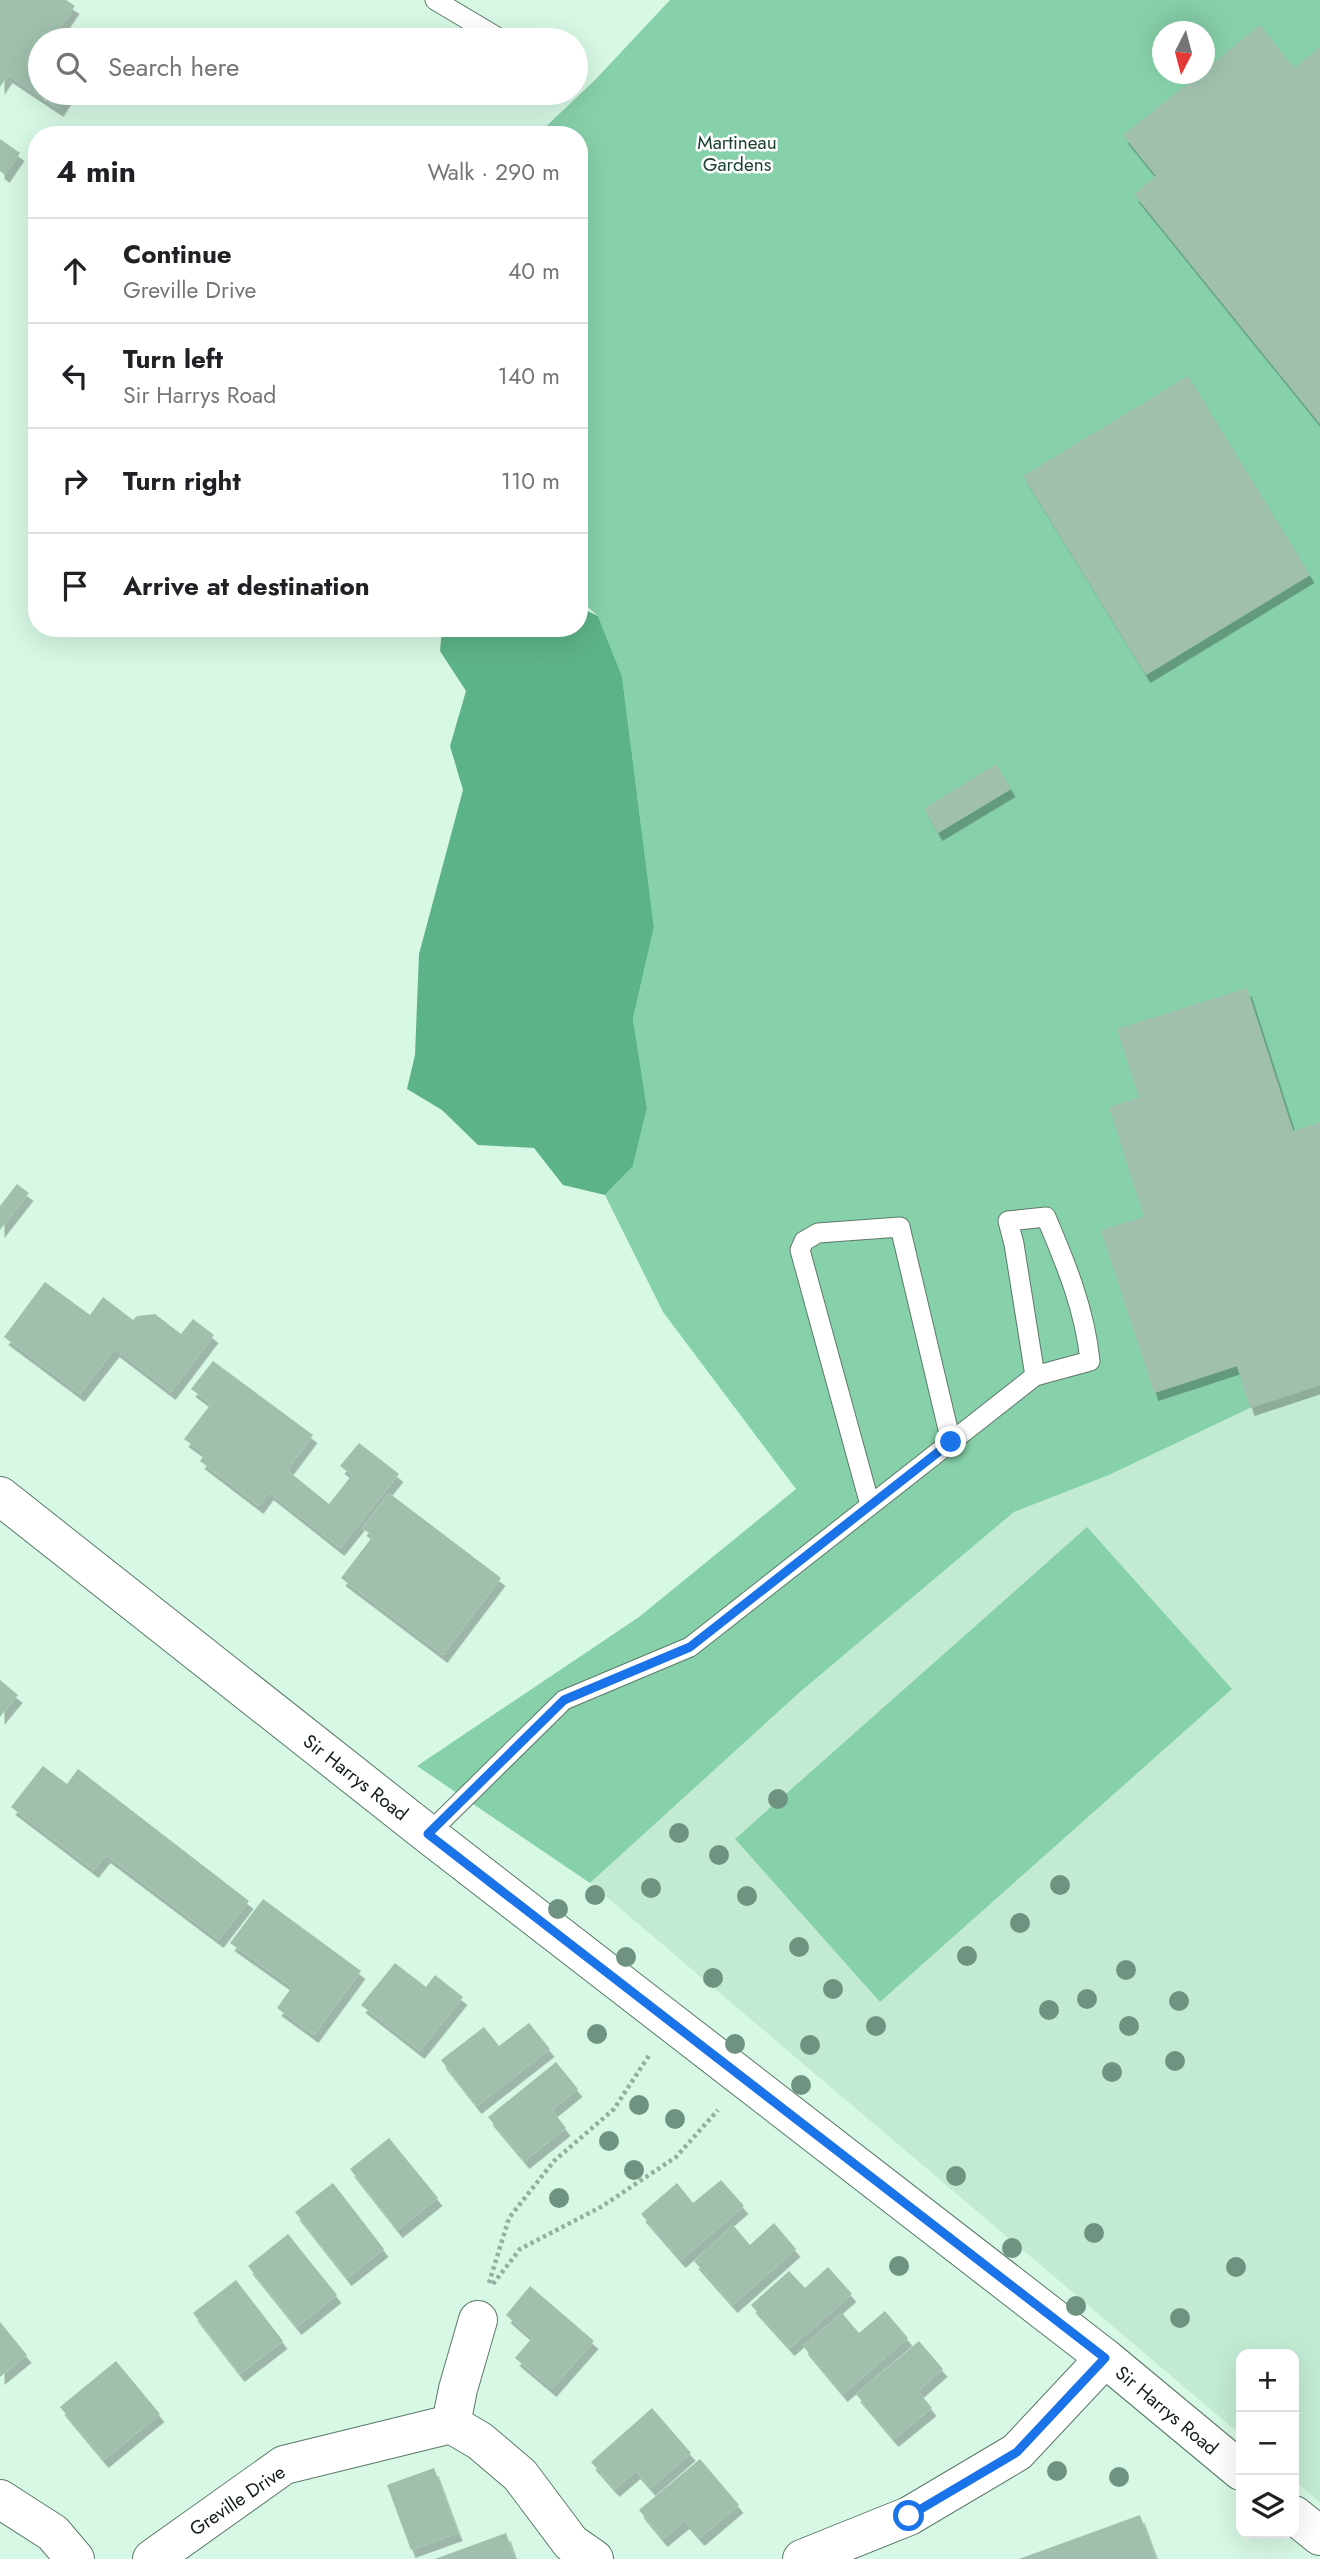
<!DOCTYPE html>
<meta charset="utf-8">
<style>
:root{--surface:#fff;--page:#f2f2f2;--text:#202124;--muted:#757577;--line:#e0e0e0}
body{margin:0;font-family:Jost,sans-serif;background:var(--page);color:var(--text)}
.controls{position:absolute;right:21px;bottom:21px;display:grid;overflow:hidden;border-radius:14px;box-shadow:0 7px 28px #0002}
.controls button{width:63px;height:63px;display:grid;place-items:center;padding:0;border:0;border-bottom:2px solid var(--line);background:var(--surface);color:var(--text);font:35px sans-serif}
.compass{position:absolute;left:1152px;top:21px;width:63px;height:63px;border-radius:50%;background:var(--surface);box-shadow:0 7px 28px #0002;rotate:186deg}
.stop{position:absolute;width:21px;height:21px;margin:-16px;border:5px solid #1a73e8;border-radius:50%;background:#fff}
.stop.end{background:#1a73e8;border-color:#fff;box-shadow:0 2px 7px #0008}
.list{margin:0;padding:0;list-style:none}
h2{display:flex;justify-content:space-between;align-items:center;height:91px;margin:0;padding:0 28px;font-size:30px}
h2 small{font-size:23px;font-weight:400;color:var(--muted)}
.list li{display:grid;grid-template-columns:46px 1fr auto;gap:21px;align-items:center;box-sizing:border-box;height:105px;padding:0 28px;border-top:2px solid var(--line)}
.list b{display:block;font-size:26px;white-space:nowrap}
.list p{margin:0;font-size:23px;white-space:nowrap;color:var(--muted)}
.list em{font-size:23px;font-style:normal;color:var(--muted)}
.icon{flex:none;width:38px;height:38px;fill:none;stroke:currentColor;stroke-width:2;stroke-linecap:round;stroke-linejoin:round}
.map{position:relative;flex:none;width:1320px;height:2559px;overflow:hidden}
.search{position:absolute;background:var(--surface);box-shadow:0 7px 28px #0002;left:28px;top:28px;width:560px;height:77px;display:flex;align-items:center;gap:18px;box-sizing:border-box;padding:0 24px;border-radius:38px;color:var(--muted);font-size:26px}
.panel{position:absolute;background:var(--surface);box-shadow:0 7px 28px #0002;left:28px;top:126px;width:560px;height:511px;border-radius:28px}
.map>svg:first-child{display:block}
.built{fill:#c3ebd4}
.green{fill:#87d1aa;fill-rule:evenodd}
.water{fill:#5db388}
.building{fill:#a0bfad;filter:url(#shadow)}
.lines{fill:none;stroke-linecap:round;stroke-linejoin:round}
.service-casing{stroke:#5b7968;stroke-width:21}
.minor-casing{stroke:#5b7968;stroke-width:40}
.path{stroke:#94ae9f;stroke-width:4.5;stroke-dasharray:3.5 3.5;stroke-linecap:butt}
.service{stroke:#fff;stroke-width:19}
.minor{stroke:#fff;stroke-width:38}
.tree{fill:#709381}
.route{stroke:#1a73e8;stroke-width:9}
.labels{text-anchor:middle;stroke-width:5;stroke-linejoin:round;paint-order:stroke}
.park-label{font-size:19px;fill:#1c412f;stroke:#fff}
.street-label{font-size:19px;fill:#111d16;stroke:#fff}
</style>
<div class="map">
<svg width="1320" height="2559" viewBox="0 0 1320 2559">
<defs>
<filter id="shadow"><feDropShadow dx="4.5" dy="8" stdDeviation="0" flood-color="#0004"/></filter>
</defs>
<rect width="100%" height="100%" fill="#d7f8e5"/>
<path class="built" d="M1320,1385v1117l-26,-22v-126h-53v81l-651,-552 210,-191 214,-180 95,-37 141,-67z"/>
<g class="green">
<path d="M670,0h650v1385l-70,23 -141,67 -95,37 -214,180 -210,191 -173,-117 222,-149 157,-128 -133,-177 -58,-117 28,-29 14,-58 -14,-89 21,-92 -32,-251 -24,-60 -19,-17v-464h-42l58,-55zM1162,32h42v42h-42z"/>
<path d="M1087,1527l145,162 -352,313 -145,-163z"/>
</g>
<path class="water" d="M579,607l19,9 24,60 32,251 -21,92 14,89 -14,58 -28,29 -42,-10 -29,-37 -56,-3 -36,-35 -35,-21 8,-34 4,-101 44,-164 -13,-44 16,-55 -26,-40 2,-23h137z"/>
<g class="building">
<path d="M0,0h66l9,6 -23,34h-12v53h29l-10,16 -51,-34 -8,12z"/>
<path d="M1260,25l34,43 26,-21v377l-186,-230 22,-18 -33,-41 77,-61h5v-4z"/>
<path d="M0,139l20,14 -15,22 -5,-4z"/>
<path d="M1188,376l122,199 -164,100 -123,-199z"/>
<path d="M996,764l15,25 -73,44 -14,-24z"/>
<path d="M1247,988l46,143 27,-9v263l-70,23 -13,-42 -83,27 -53,-163 43,-13 -35,-110 30,-10 -22,-68z"/>
<path d="M17,1184l12,9 -29,37v-24z"/>
<path d="M45,1282l45,33 13,-18 30,23 4,-4 18,-2 26,20 12,-15 21,16 -43,57 -56,-43 -35,45 -76,-57z"/>
<path d="M213,1361l100,74 -26,35 42,34 23,-29 -12,-9 19,-23 40,31 -59,74 -71,-56 -10,14 -59,-45 5,-7 -21,-15 27,-35 -20,-15z"/>
<path d="M389,1493l112,85 -58,77 -102,-77 32,-42 -11,-8z"/>
<path d="M0,1680l18,15 -18,22z"/>
<path d="M43,1766l24,18 11,-15 171,132 -30,39 -113,-85 -12,15 -83,-63z"/>
<path d="M263,1899l98,72 -47,64 -37,-27 15,-21 -62,-44z"/>
<path d="M395,1963l31,24 9,-12 28,22 -43,54 -59,-46z"/>
<path d="M529,2023l21,26 -73,57 -36,-46 43,-33 15,19z"/>
<path d="M556,2062l22,27 -26,21 14,18 -41,33 -37,-44z"/>
<path d="M389,2138l49,60 -40,32 -48,-61z"/>
<path d="M721,2180l23,26 -63,54 -40,-46 36,-31 16,20z"/>
<path d="M333,2183l51,66 -37,29 -52,-66z"/>
<path d="M774,2223l22,26 -63,56 -39,-44 39,-36 17,20z"/>
<path d="M288,2234l49,61 -40,32 -49,-61z"/>
<path d="M828,2267l24,27 -62,54 -39,-43 38,-34 16,17z"/>
<path d="M236,2280l47,61 -43,33 -47,-61z"/>
<path d="M530,2286l64,55 -42,48 -37,-31 17,-20 -26,-23z"/>
<path d="M885,2311l23,27 -65,56 -40,-48 39,-33 17,20z"/>
<path d="M0,2322l27,33 -27,22z"/>
<path d="M919,2341l24,28 -25,22 14,17 -38,31 -38,-45z"/>
<path d="M116,2361l44,53 -56,46 -44,-53z"/>
<path d="M652,2408l39,45 -40,35 -15,-17 -21,18 -24,-27z"/>
<path d="M700,2459l39,46 -39,33 -15,-17 -22,18 -24,-29z"/>
<path d="M434,2468l24,65 -47,17 -24,-65z"/>
<path d="M1140,2515l16,44h-137z"/>
<path d="M506,2533l9,26h-80z"/>
</g>
<g class="lines">
<g class="service-casing">
<g id="service">
<path d="M435,0l67,40"/>
<path d="M870,1505l-70,-255 4,-9 14,-8 82,-6 51,215"/>
<path d="M428,1834l136,-134 126,-53 345,-271 -21,-132 -6,-23 38,-4c20,47 39,93 44,144l-55,15"/>
</g>
</g>
<g class="minor-casing">
<g id="minor">
<path d="M0,1496l428,338 677,524 136,113"/>
<path d="M451,2424l7,-35 20,-69"/>
<path d="M0,2499l53,34 22,26"/>
<path d="M1294,2515l26,21"/>
<path d="M152,2559l132,-94 167,-41 29,17 40,34 51,68 23,16"/>
<path d="M802,2559l107,-43 108,-64 88,-94"/>
</g>
</g>
<g class="path">
<path d="M489,2283l20,-65 45,-57 60,-52 36,-55"/>
<path d="M493,2284l27,-35 81,-42 75,-50 42,-47"/>
</g>
<use href="#service" class="service"/>
<use href="#minor" class="minor"/>
</g>
<g class="tree">
<circle cx="778" cy="1799" r="10"/>
<circle cx="679" cy="1833" r="10"/>
<circle cx="719" cy="1855" r="10"/>
<circle cx="1060" cy="1885" r="10"/>
<circle cx="651" cy="1888" r="10"/>
<circle cx="595" cy="1895" r="10"/>
<circle cx="747" cy="1896" r="10"/>
<circle cx="558" cy="1909" r="10"/>
<circle cx="1020" cy="1923" r="10"/>
<circle cx="799" cy="1947" r="10"/>
<circle cx="967" cy="1956" r="10"/>
<circle cx="626" cy="1957" r="10"/>
<circle cx="1126" cy="1970" r="10"/>
<circle cx="713" cy="1978" r="10"/>
<circle cx="833" cy="1989" r="10"/>
<circle cx="1087" cy="1999" r="10"/>
<circle cx="1179" cy="2001" r="10"/>
<circle cx="1049" cy="2010" r="10"/>
<circle cx="876" cy="2026" r="10"/>
<circle cx="1129" cy="2026" r="10"/>
<circle cx="597" cy="2034" r="10"/>
<circle cx="735" cy="2044" r="10"/>
<circle cx="810" cy="2045" r="10"/>
<circle cx="1175" cy="2061" r="10"/>
<circle cx="1112" cy="2072" r="10"/>
<circle cx="801" cy="2085" r="10"/>
<circle cx="639" cy="2105" r="10"/>
<circle cx="675" cy="2119" r="10"/>
<circle cx="609" cy="2141" r="10"/>
<circle cx="634" cy="2170" r="10"/>
<circle cx="956" cy="2176" r="10"/>
<circle cx="559" cy="2198" r="10"/>
<circle cx="1094" cy="2233" r="10"/>
<circle cx="1012" cy="2248" r="10"/>
<circle cx="899" cy="2266" r="10"/>
<circle cx="1236" cy="2267" r="10"/>
<circle cx="1076" cy="2306" r="10"/>
<circle cx="1180" cy="2318" r="10"/>
<circle cx="1057" cy="2471" r="10"/>
<circle cx="1119" cy="2477" r="10"/>
</g>
<g class="lines">
<path class="route" d="M909,2516l108,-64 88,-94 -677,-524 136,-134 126,-53 261,-205"/>
</g>
<g class="labels">
<g class="park-label">
<text x="737" y="149">Martineau<tspan x="737" dy="22">Gardens</tspan></text>
</g>
<g class="street-label">
<text transform="translate(356 1777) rotate(38)" y="7">Sir Harrys Road</text>
<text transform="translate(1167 2410) rotate(40)" y="7">Sir Harrys Road</text>
<text transform="translate(237 2500) rotate(-34)" y="7">Greville Drive</text>
</g>
</g>
</svg>
<div class="controls">
<button>+</button>
<button>−</button>
<button><svg class="icon" aria-label="layers" viewBox="0 0 24 24"><path d="M12 4l9 5-9 5-9-5zM3 14l9 5 9-5"/></svg></button>
</div>
<svg class="compass" viewBox="-18 -18 36 36"><path d="M0-13l5 13h-10z" fill="#e53935"/><path d="M0 13l5-13h-10z" fill="#757577"/></svg>
<div class="stop" style="left:909px;top:2516px"></div>
<div class="stop end" style="left:951px;top:1442px"></div>
<div class="search"><svg class="icon" aria-label="search" viewBox="0 0 24 24"><circle cx="10" cy="10" r="6"/><path d="M15 15l6 6"/></svg>Search here</div>
<section class="panel">
<h2>4 min<small>Walk · 290 m</small></h2>
<ul class="list">
<li><svg class="icon" aria-label="ahead" viewBox="0 0 24 24"><path d="M12 20V5M6 11l6-6 6 6"/></svg><div><b>Continue</b><p>Greville Drive</p></div><em>40 m</em></li>
<li><svg class="icon" aria-label="left" viewBox="0 0 24 24"><path d="M17 20v-9H6M10 6l-5 5 5 5"/></svg><div><b>Turn left</b><p>Sir Harrys Road</p></div><em>140 m</em></li>
<li><svg class="icon" aria-label="right" viewBox="0 0 24 24"><path d="M7 20v-9h11M14 6l5 5-5 5"/></svg><div><b>Turn right</b></div><em>110 m</em></li>
<li><svg class="icon" aria-label="arrive" viewBox="0 0 24 24"><path d="M6 21V4h12l-3 4 3 4H6"/></svg><div><b>Arrive at destination</b></div></li>
</ul>
</section>
</div>
